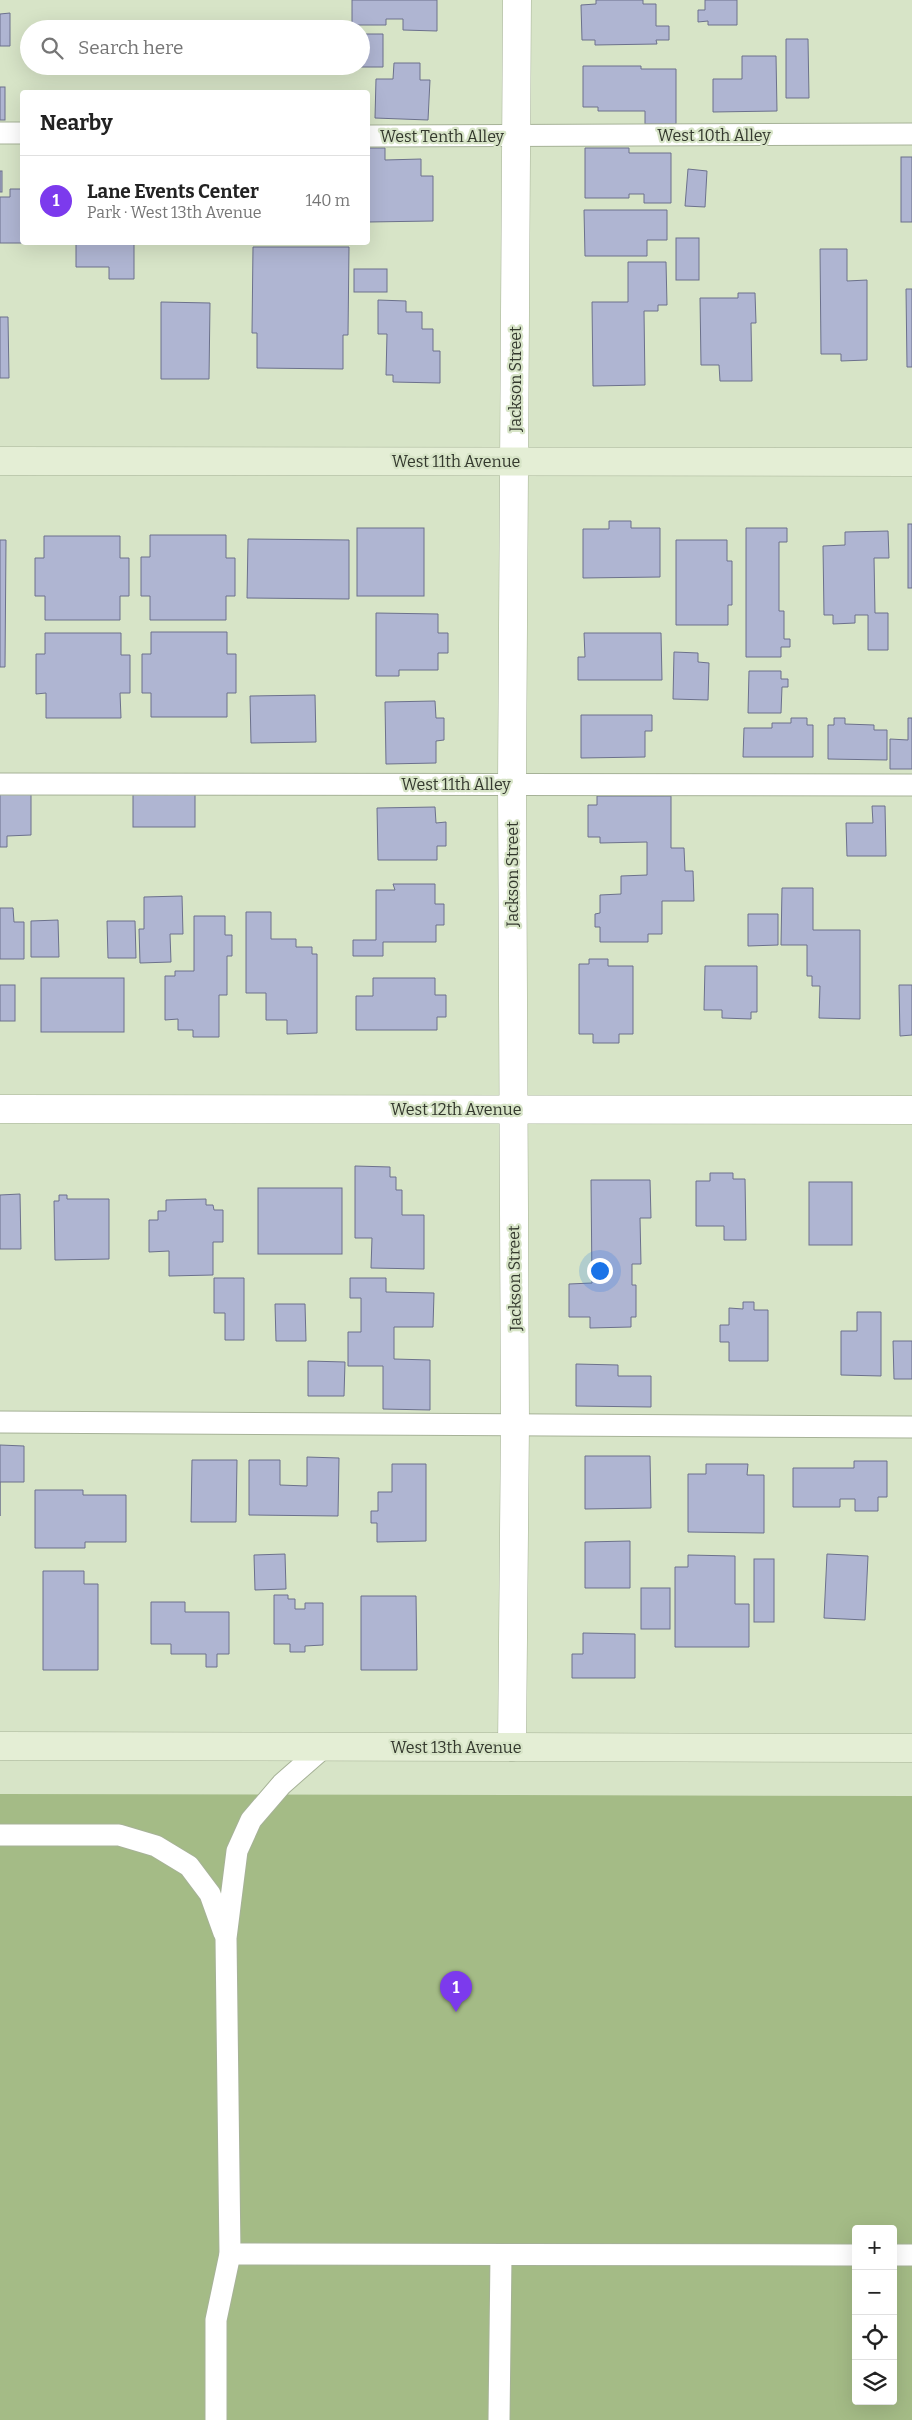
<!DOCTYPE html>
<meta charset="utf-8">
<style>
:root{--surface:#fff;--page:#f2f2f2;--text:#222;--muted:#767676;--line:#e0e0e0;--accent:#7c3aed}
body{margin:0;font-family:Bitter,serif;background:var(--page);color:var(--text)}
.controls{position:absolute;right:15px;bottom:15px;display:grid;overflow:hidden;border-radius:5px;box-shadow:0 5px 20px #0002}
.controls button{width:45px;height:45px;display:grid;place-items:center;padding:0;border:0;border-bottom:1px solid var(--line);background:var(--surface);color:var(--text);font:25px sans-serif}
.you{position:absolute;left:599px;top:1270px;width:18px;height:18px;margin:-12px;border:4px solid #fff;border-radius:50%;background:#1a73e8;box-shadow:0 0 0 8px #1a73e833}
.badge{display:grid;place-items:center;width:32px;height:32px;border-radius:50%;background:var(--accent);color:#fff;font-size:16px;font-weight:700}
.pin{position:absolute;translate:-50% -41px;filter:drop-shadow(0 1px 2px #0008)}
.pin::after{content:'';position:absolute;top:26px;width:18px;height:15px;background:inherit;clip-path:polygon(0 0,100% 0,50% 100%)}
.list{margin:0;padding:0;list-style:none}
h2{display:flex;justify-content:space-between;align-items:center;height:65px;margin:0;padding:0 20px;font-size:21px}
h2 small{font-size:16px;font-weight:400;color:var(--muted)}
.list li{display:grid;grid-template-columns:32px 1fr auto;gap:15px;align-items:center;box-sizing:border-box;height:90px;padding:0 20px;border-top:1px solid var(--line)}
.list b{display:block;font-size:19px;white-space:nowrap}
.list p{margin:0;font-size:16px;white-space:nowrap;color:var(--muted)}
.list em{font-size:16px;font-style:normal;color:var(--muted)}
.icon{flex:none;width:28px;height:28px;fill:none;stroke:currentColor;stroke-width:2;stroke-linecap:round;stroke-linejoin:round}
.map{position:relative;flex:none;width:912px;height:2420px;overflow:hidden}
.search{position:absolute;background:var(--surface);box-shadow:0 5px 20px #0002;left:20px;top:20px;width:350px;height:55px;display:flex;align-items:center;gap:12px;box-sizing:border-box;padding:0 18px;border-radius:28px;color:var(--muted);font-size:19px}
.panel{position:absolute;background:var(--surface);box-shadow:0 5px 20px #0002;left:20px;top:90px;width:350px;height:155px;border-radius:5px}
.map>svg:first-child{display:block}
.green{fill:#a4bb86;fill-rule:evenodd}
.building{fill:#afb5d2;stroke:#6c718c}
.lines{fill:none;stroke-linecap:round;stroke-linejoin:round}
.service-casing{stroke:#a6b297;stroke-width:23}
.minor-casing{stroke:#a6b297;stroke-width:29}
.secondary-casing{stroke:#a6b297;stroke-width:29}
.service{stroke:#fff;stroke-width:21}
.minor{stroke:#fff;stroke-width:28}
.secondary{stroke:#e4eed5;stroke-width:28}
.labels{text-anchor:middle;stroke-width:4.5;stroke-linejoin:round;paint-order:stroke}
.street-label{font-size:16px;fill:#34392e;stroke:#d7e4c7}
</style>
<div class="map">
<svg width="912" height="2420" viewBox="0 0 912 2420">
<rect width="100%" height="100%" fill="#d7e4c7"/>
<path class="green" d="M0,1794l912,2v624h-912zM856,2229h37v172h-37z"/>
<g class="building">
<path d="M352,0h85v31l-34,-1v-11h-17v6h-34z"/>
<path d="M596,0h47v4h13v22h13v14h-13l1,4 -62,1v-5h-13l-1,-35 15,-1z"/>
<path d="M705,0h32v25h-29v-4l-10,1v-12h7z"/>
<path d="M10,13v33h-10v-32z"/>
<path d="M361,34h22v33h-31l9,-1z"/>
<path d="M786,39h22l1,59h-23z"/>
<path d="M742,56h34l1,55 -64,1v-33h29z"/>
<path d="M394,63h26v17h10l-2,40 -53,-2 1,-39h17z"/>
<path d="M583,66h58v3h35v55h-31v-13h-47v-4h-15z"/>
<rect x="0" y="87" width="5" height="33"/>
<path d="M368,148h17v12l36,-1v17h12v45l-65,1z"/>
<path d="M585,148h44v5h42v50h-27v-9h-15v4h-44z"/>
<rect x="901" y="157" width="11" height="65"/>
<path d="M688,169l19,2 -2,36 -20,-1z"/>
<rect x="0" y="171" width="2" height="21"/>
<path d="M10,189h12v53l2,1h-24v-46h10z"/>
<path d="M584,210h83v30h-20v16h-62z"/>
<rect x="676" y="238" width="23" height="42"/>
<path d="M76,242h58v37h-25v-12h-33z"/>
<path d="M253,247h96l-1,88h-5v34l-86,-1v-35h-5z"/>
<path d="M820,249h27v32l20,-1v80l-26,1v-7h-20z"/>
<path d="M628,262h38l1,43h-9v6h-14l1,74 -52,1 -1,-84h36z"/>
<rect x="354" y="269" width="33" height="23"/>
<path d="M906,289h6v78h-5z"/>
<path d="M738,293h17l1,30h-5l1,58h-32l-1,-16h-18l-1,-67h38z"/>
<path d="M378,300l28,1v11h16v17h11v22h7v32l-47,-1v-7h-7l1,-41h-9z"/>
<path d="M161,302l49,1 -1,76h-48z"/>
<path d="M0,317h8l1,61h-9z"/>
<path d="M609,521h22v7h29v49l-77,1v-49h26z"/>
<rect x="908" y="524" width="4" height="64"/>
<rect x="357" y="528" width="67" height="68"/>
<path d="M746,528h41v14h-8v69h5v28h6v8h-9v10h-35z"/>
<path d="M888,531l1,27h-15l1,55h13v37h-20v-35h-13v8l-22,1v-9h-9l-1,-69 22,-1v-13z"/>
<path d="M150,535h76v23h9v38h-9v24h-76v-24h-9v-39h9z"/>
<path d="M44,536h76v22h9v38h-9v24h-75v-24h-10v-38h9z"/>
<path d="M248,539l101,1v59l-102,-1z"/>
<path d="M0,540h6l-1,127h-5z"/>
<path d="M676,540h51v21h5v44h-4v20h-52z"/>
<path d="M376,613l62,1v19h10v20h-10v17h-39v6h-23z"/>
<path d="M151,632h76v22h9v39h-9v24h-76v-24h-9v-39h9z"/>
<path d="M45,633h76v22h9v38h-10l1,25h-75v-25l-10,1v-40h9z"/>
<path d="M584,633h77l1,47h-84v-23h7z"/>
<path d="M674,652l24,1v9l11,1 -1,37 -35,-1z"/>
<path d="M749,671h32v8h7v8h-6l-1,26h-33z"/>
<path d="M315,695l1,47 -65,1 -1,-47z"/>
<path d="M435,701l1,17h8v22l-8,1v22l-50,1 -1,-62z"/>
<path d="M581,715h71v16h-7v26l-64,1z"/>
<path d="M791,718h16v7h6v32h-70l1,-29h28v-5h19z"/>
<path d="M834,718h11v6l29,1v5h13v30l-59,-1v-34h6z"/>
<path d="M908,718h4v51h-22v-30l18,1z"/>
<path d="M0,791h31v44l-24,1v11h-7z"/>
<rect x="133" y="793" width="62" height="34"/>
<path d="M597,796h74v52h13l1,23h8l1,30h-32v33h-14v8h-48v-15h-5v-13l5,-1v-18l21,-1v-18l26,-1v-33l-47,1v-6h-12v-32h9z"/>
<path d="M872,806h13l1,50h-39l-1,-33h27z"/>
<path d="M435,807l1,16 10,-1v24h-9v14h-59l-1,-52z"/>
<path d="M393,884h42v20h9v21h-8v17h-53v14h-30v-16h23v-50h19z"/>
<path d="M782,888h31v42h47v89l-41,-1 1,-32h-8v-10h-5v-31h-26z"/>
<path d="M182,896l1,38h-13l1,28 -31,1 -1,-34h5v-32z"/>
<path d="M0,908h13l1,14h10v37h-24z"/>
<path d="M246,912h25v27h25v8h16v7h5v79l-30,1v-14h-21v-27h-20z"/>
<path d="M748,914h30v31l-30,1z"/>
<path d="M194,916h31v19h7v21h-5v39h-8v42h-26v-7h-15v-11l-13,1v-44h10v-5h19z"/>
<path d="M58,920l1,37h-28v-36z"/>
<path d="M107,921h28l1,37h-28z"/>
<path d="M589,959h19v7h25v68h-14v9h-26v-9h-14v-70h10z"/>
<path d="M705,966h52v46h-6v7l-29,-1v-8h-18z"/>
<rect x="41" y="978" width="83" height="54"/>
<path d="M373,978h62v17h11v22h-9v13h-81v-34h17z"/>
<rect x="0" y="985" width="15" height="36"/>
<path d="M899,985h13v50l-12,1z"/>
<path d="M355,1166l35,1v10h6v13h6v25h22v54l-53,-1 1,-30h-17z"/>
<path d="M710,1173h23v6h12l1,61h-22v-14h-28v-45h14z"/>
<path d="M591,1180h59l1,38h-11l1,46h-9v21h4v32h-5v10l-41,1v-11h-21v-33l23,-1z"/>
<rect x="809" y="1182" width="43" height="63"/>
<rect x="258" y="1188" width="84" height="66"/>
<path d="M20,1194l1,55h-21v-54z"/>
<path d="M59,1195h8v4h42v60l-54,1 -1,-59h5z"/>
<path d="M206,1199v6h7l1,5h9v32h-10v33l-44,1v-25l-20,1v-32h9v-9h8v-11z"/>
<path d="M214,1278h30v62h-19v-27h-11z"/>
<path d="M350,1278h36v14l48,1 -1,34h-39v32l36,1v50l-47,-1v-43h-35v-34h13v-34h-11z"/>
<path d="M743,1302h11v8h14v51h-39v-19h-9v-17h9v-17l14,1z"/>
<path d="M275,1304h30l1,37h-30z"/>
<path d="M857,1312h24v64l-40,-1v-44h16z"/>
<path d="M893,1341h19v38h-18z"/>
<path d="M308,1361l37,1 -1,34h-36z"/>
<path d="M576,1364l42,1v11h33v31l-75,-1z"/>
<path d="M0,1445l24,1v36h-24v34z"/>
<path d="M585,1456h65l1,52 -66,1z"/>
<path d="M307,1457l32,1 -1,58 -89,-1v-55h31v25l27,1z"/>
<path d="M192,1460h45l-1,62h-45z"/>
<path d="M854,1461h33v36h-9v14h-23v-12h-15v8h-47v-39h61z"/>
<path d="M392,1464h34v77l-49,1v-19h-6v-12h7v-19h14z"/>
<path d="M706,1464h42l-1,11h17v58l-76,-1v-58h18z"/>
<path d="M35,1490h48v5h43v47h-41v6h-50z"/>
<path d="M630,1541v47h-45v-46z"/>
<path d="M285,1554l1,35 -31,1 -1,-35z"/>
<path d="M827,1554l41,2 -3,64 -41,-2z"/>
<path d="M688,1555l47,1v48h14v43h-74v-80h13z"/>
<rect x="754" y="1559" width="20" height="63"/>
<path d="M43,1571h41v13h14v86h-55z"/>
<rect x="641" y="1588" width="29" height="41"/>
<path d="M274,1595h14v4h7v10h10v-6h18v42l-18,1v6h-15v-8h-16z"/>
<path d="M361,1596h55l1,74h-56z"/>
<path d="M151,1602h34v10h44v42h-12v13h-11v-13h-35v-10h-20z"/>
<path d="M583,1633l52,1v44h-63v-24h11z"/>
</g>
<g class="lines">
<g class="service-casing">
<g id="service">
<path d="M0,133h22"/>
<path d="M368,136l544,-2"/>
<path d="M0,784l912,1"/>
<path d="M0,1422l912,5"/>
<path d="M0,1835h119l37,11 33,20 21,28 14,39"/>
<path d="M230,2254l626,1"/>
<path d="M893,2255h19"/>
<path d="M216,2420v-100l14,-66 -4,-316 11,-87 14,-31 31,-36 41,-36"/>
<path d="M499,2420l2,-165"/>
</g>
</g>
<g class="minor-casing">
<g id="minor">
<path d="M0,1109l912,1"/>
<path d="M512,1747l3,-323 -3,-640 5,-784"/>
</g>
</g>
<g class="secondary-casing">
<g id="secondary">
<path d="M0,461l912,1"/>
<path d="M0,1746l912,2"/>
</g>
</g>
<use href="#service" class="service"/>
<use href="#minor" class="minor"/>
<use href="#secondary" class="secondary"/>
</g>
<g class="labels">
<g class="street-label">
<text x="714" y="141">West 10th Alley</text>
<text x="442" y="142">West Tenth Alley</text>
<text transform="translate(515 379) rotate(-90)" y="6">Jackson Street</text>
<text x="456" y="467">West 11th Avenue</text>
<text x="456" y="790">West 11th Alley</text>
<text transform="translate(512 874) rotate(-90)" y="6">Jackson Street</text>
<text x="456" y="1115">West 12th Avenue</text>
<text transform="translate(514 1278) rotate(-91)" y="6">Jackson Street</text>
<text x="456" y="1753">West 13th Avenue</text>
</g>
</g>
</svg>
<div class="controls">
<button>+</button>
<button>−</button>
<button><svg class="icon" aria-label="locate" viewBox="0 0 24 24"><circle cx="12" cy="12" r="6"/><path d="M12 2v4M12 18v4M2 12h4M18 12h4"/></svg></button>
<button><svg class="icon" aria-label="layers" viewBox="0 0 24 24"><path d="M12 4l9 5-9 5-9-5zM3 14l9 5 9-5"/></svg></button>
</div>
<div class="you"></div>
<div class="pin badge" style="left:456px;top:2012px">1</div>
<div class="search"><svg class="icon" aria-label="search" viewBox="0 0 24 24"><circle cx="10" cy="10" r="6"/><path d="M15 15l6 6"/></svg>Search here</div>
<section class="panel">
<h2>Nearby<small></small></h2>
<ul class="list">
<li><span class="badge">1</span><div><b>Lane Events Center</b><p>Park · West 13th Avenue</p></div><em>140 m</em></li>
</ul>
</section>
</div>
